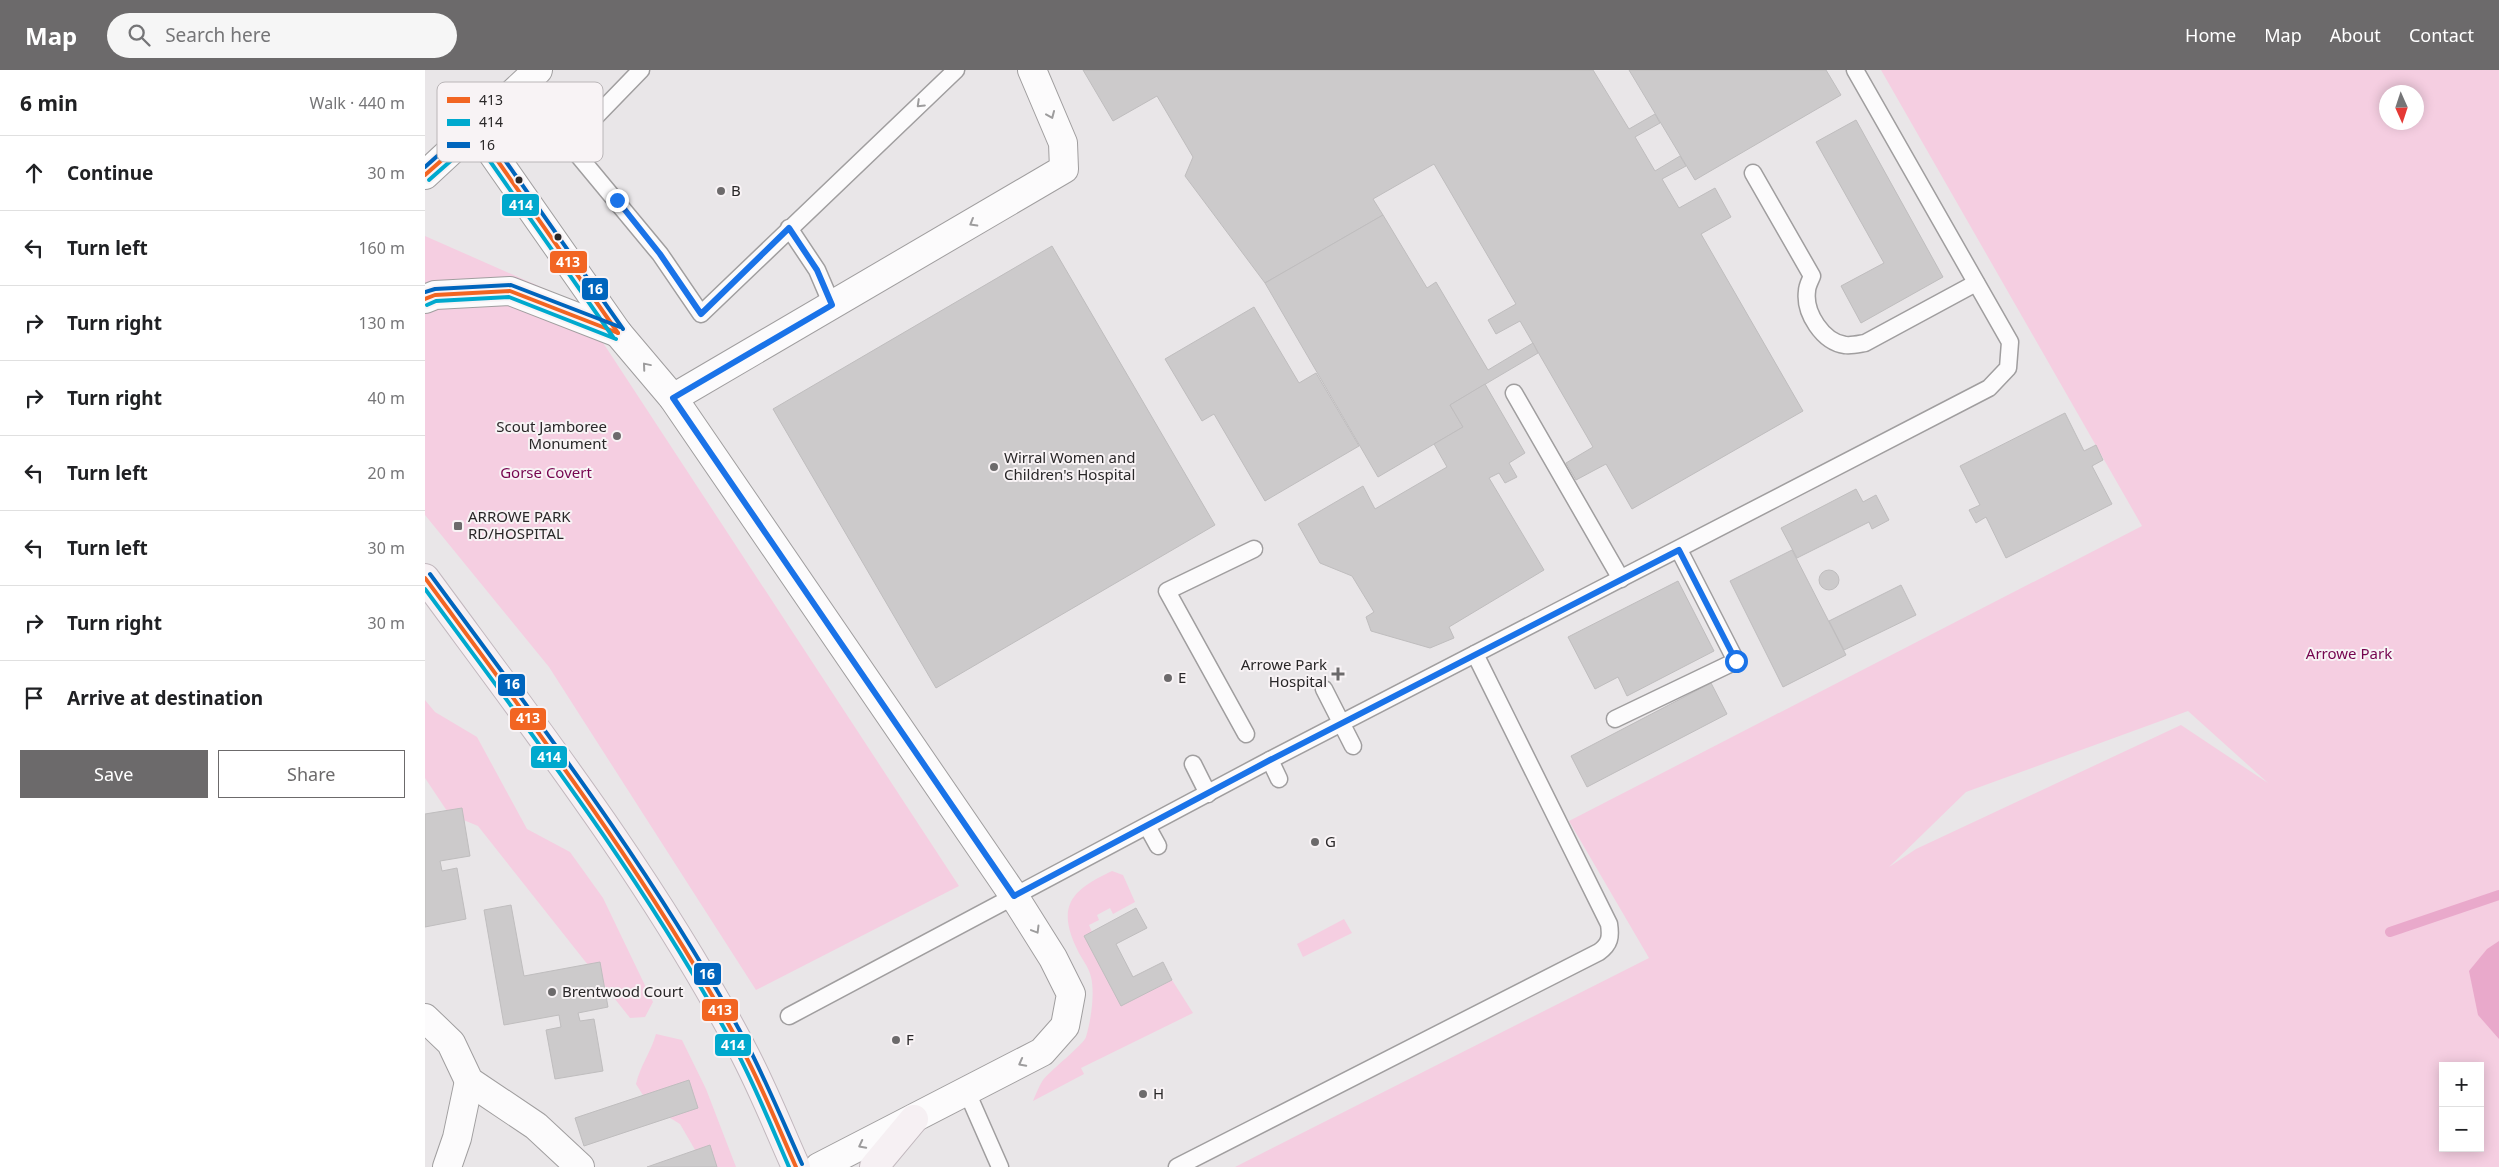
<!DOCTYPE html>
<meta charset="utf-8">
<style>
:root{--surface:#fff;--page:#f6f6f6;--text:#202124;--muted:#757577;--line:#e0e0e0;--accent:#6c6a6b}
body{margin:0;font-family:"Noto Sans",sans-serif;background:var(--page);color:var(--text)}
.controls{position:absolute;right:15px;bottom:15px;display:grid;overflow:hidden;border-radius:0px;box-shadow:0 2px 12px #0003}
.controls button{width:45px;height:45px;display:grid;place-items:center;padding:0;border:0;border-bottom:1px solid var(--line);background:var(--surface);color:var(--text);font:25px sans-serif}
.compass{position:absolute;left:1954px;top:15px;width:45px;height:45px;border-radius:50%;background:var(--surface);box-shadow:0 2px 12px #0003;rotate:177deg}
.stop{position:absolute;width:15px;height:15px;margin:-11px;border:4px solid #1a73e8;border-radius:50%;background:#fff}
.stop.end{background:#1a73e8;border-color:#fff;box-shadow:0 1px 5px #0008}
.list{margin:0;padding:0;list-style:none}
h2{display:flex;justify-content:space-between;align-items:center;height:65px;margin:0;padding:0 20px;font-size:21px}
h2 small{font-size:16px;font-weight:400;color:var(--muted)}
.list li{display:grid;grid-template-columns:32px 1fr auto;gap:15px;align-items:center;box-sizing:border-box;height:75px;padding:0 20px;border-top:1px solid var(--line)}
.list b{display:block;font-size:19px;white-space:nowrap}
.list em{font-size:16px;font-style:normal;color:var(--muted)}
.actions{display:flex;gap:10px;padding:15px 20px}
.actions a{flex:1;padding:11px 0;border:1px solid var(--accent);border-radius:0px;text-align:center;font-size:18px;color:var(--accent)}
.actions .main{background:var(--accent);color:#fff}
.icon{flex:none;width:28px;height:28px;fill:none;stroke:currentColor;stroke-width:2;stroke-linecap:round;stroke-linejoin:round}
.map{position:relative;flex:none;width:2074px;height:1097px;overflow:hidden}
header{display:flex;align-items:center;gap:30px;box-sizing:border-box;height:70px;padding:0 25px;background:var(--accent);color:#fff}
header strong{font-size:24px}
nav{display:flex;gap:28px;margin-inline-start:auto;font-size:18px}
.search{width:350px;height:45px;background:var(--page);display:flex;align-items:center;gap:12px;box-sizing:border-box;padding:0 18px;border-radius:28px;color:var(--muted);font-size:19px}
main{display:flex}
aside{flex:1;background:var(--surface)}
.map>svg:first-child{display:block}
.green{fill:#f5cee1;fill-rule:evenodd}
.water{fill:#e9a9cb}
.lines{fill:none;stroke-linecap:round;stroke-linejoin:round}
.stream{stroke:#e9a9cb;stroke-width:10}
.building{fill:#cccacb;stroke:#bfbdbe}
.service-casing{stroke:#a09e9f;stroke-width:19}
.minor-casing{stroke:#a09e9f;stroke-width:30}
.primary-casing{stroke:#c1b7bd;stroke-width:30}
.service{stroke:#fcfbfc;stroke-width:16}
.minor{stroke:#fcfbfc;stroke-width:28}
.primary{stroke:#f6f0f3;stroke-width:28}
.bus-1-casing{stroke:#f8f3f5;stroke-width:8}
.bus-2-casing{stroke:#f8f3f5;stroke-width:8}
.bus-3-casing{stroke:#f8f3f5;stroke-width:8}
.bus-1{stroke:#f26522;stroke-width:4}
.bus-2{stroke:#00a9ce;stroke-width:4}
.bus-3{stroke:#0065bd;stroke-width:4}
.oneway{stroke:#9d9c9d}
.route{stroke:#1a73e8;stroke-width:6}
.bus-dot{fill:#292728;stroke:#f8f3f5;stroke-width:2}
.poi-dot{fill:#6c6a6b;stroke:#f8f3f5;stroke-width:2}
.labels{text-anchor:middle;stroke-width:4;stroke-linejoin:round;paint-order:stroke}
.poi-label{font-size:15px;fill:#292728;stroke:#f8f3f5;text-anchor:start}
.park-label{font-size:15px;fill:#75054f;stroke:#f8f3f5}
.key{fill:#f8f3f5;stroke:#bab6b8;stroke-width:1}
.key-label{font-size:14px;fill:#292728}
.line-badge{stroke:#f8f3f5;stroke-width:2}
.badge-label{font-size:14px;text-anchor:middle;font-weight:bold;fill:#fff}
</style>
<header>
<strong>Map</strong>
<div class="search"><svg class="icon" aria-label="search" viewBox="0 0 24 24"><circle cx="10" cy="10" r="6"/><path d="M15 15l6 6"/></svg>Search here</div>
<nav><a>Home</a><a>Map</a><a>About</a><a>Contact</a></nav>
</header>
<main>
<aside>
<h2>6 min<small>Walk · 440 m</small></h2>
<ul class="list">
<li><svg class="icon" aria-label="ahead" viewBox="0 0 24 24"><path d="M12 20V5M6 11l6-6 6 6"/></svg><div><b>Continue</b></div><em>30 m</em></li>
<li><svg class="icon" aria-label="left" viewBox="0 0 24 24"><path d="M17 20v-9H6M10 6l-5 5 5 5"/></svg><div><b>Turn left</b></div><em>160 m</em></li>
<li><svg class="icon" aria-label="right" viewBox="0 0 24 24"><path d="M7 20v-9h11M14 6l5 5-5 5"/></svg><div><b>Turn right</b></div><em>130 m</em></li>
<li><svg class="icon" aria-label="right" viewBox="0 0 24 24"><path d="M7 20v-9h11M14 6l5 5-5 5"/></svg><div><b>Turn right</b></div><em>40 m</em></li>
<li><svg class="icon" aria-label="left" viewBox="0 0 24 24"><path d="M17 20v-9H6M10 6l-5 5 5 5"/></svg><div><b>Turn left</b></div><em>20 m</em></li>
<li><svg class="icon" aria-label="left" viewBox="0 0 24 24"><path d="M17 20v-9H6M10 6l-5 5 5 5"/></svg><div><b>Turn left</b></div><em>30 m</em></li>
<li><svg class="icon" aria-label="right" viewBox="0 0 24 24"><path d="M7 20v-9h11M14 6l5 5-5 5"/></svg><div><b>Turn right</b></div><em>30 m</em></li>
<li><svg class="icon" aria-label="arrive" viewBox="0 0 24 24"><path d="M6 21V4h12l-3 4 3 4H6"/></svg><div><b>Arrive at destination</b></div></li>
</ul>
<div class="actions"><a class="main">Save</a><a>Share</a></div>
</aside>
<div class="map">
<svg width="2074" height="1097" viewBox="0 0 2074 1097">
<rect width="100%" height="100%" fill="#e9e6e8"/>
<g class="green">
<path d="M1456,0h618v1097h-1264l414,-209 -80,-137 573,-295zM1962,22h30v30h-30zM1763,641l80,72 -87,-58 -265,124 -27,18 77,-75zM2018,996h37v82h-37z"/>
<path d="M0,166l152,67 382,583 -203,104 -207,-323 -124,-152z"/>
<path d="M0,630l10,12 42,25 50,92 43,23 33,46 50,104 -8,15 -15,1 -152,-192 -29,-12 -24,-36z"/>
<path d="M687,801l11,4 12,27 -22,12 -3,-6 -13,7 2,5 -10,5 3,7 -8,4 37,70 51,-26 21,33 -112,55 3,6 -51,27c3,-7 6,-15 10,-21 8,-10 41,-36 43,-43 5,-17 9,-43 5,-60 -2,-10 -10,-19 -14,-28 -21,-44 -5,-59 35,-78z"/>
<path d="M919,849l8,14 -49,24 -6,-13z"/>
<path d="M231,964l26,6 24,49 30,78h-35l-7,-19 -14,-24 -31,-19 -13,-21c4,-18 15,-32 20,-50z"/>
</g>
<path class="water" d="M2074,871v98l-21,-24 -9,-44 18,-22z"/>
<g class="lines">
<path class="stream" d="M1965,862l109,-37"/>
</g>
<g class="building">
<path d="M658,0h510l36,59 26,-15 5,9 -25,14 20,34 25,-15 6,10 -24,13 17,29 36,-20 16,29 -30,17 102,177 -171,98 -26,-45 -30,16 -10,-17 27,-16 -73,-126 -24,13 -8,-14 28,-16 -82,-140 -61,35 10,16 -118,68 -80,-107 8,-19 -36,-61 -44,25z"/>
<path d="M1204,0h197l15,25 -146,85z"/>
<path d="M1431,50l87,157 -82,46 -20,-37 43,-23 -68,-121z"/>
<path d="M958,145l44,73 9,-6 52,88 45,-27 5,10 -88,52 13,22 -85,50 -113,-194z"/>
<path d="M627,176l163,279 -279,163 -163,-279z"/>
<path d="M829,237l45,76 17,-10 43,73 -94,55 -51,-87 -12,7 -37,-62z"/>
<path d="M1060,314l40,69 -16,10 8,14 -12,6 -6,-10 -10,5 55,92 -95,57 5,11 -24,10 -59,-17 -5,-14 8,-5 -22,-36 -32,-13 -22,-39 65,-38 12,23 72,-42 -13,-23 29,-17 -13,-22z"/>
<path d="M1640,343l19,38 12,-6 7,15 -11,6 20,38 -106,54 -20,-41 -10,6 -7,-13 11,-5 -20,-39z"/>
<path d="M1431,419l7,13 13,-7 13,25 -17,9 -3,-7 -72,36 -16,-30z"/>
<path d="M1367,480l54,105 -63,32 -53,-106z"/>
<circle cx="1404" cy="510" r="10"/>
<path d="M1253,511l36,70 -87,45 -9,-19 -23,12 -27,-52z"/>
<path d="M1476,515l15,30 -72,35 -15,-29z"/>
<path d="M1286,613l16,31 -140,73 -16,-31z"/>
<path d="M37,738l8,48 -30,5 2,10 15,-3 9,51 -41,8v-113z"/>
<path d="M86,835l13,71 76,-14 8,45 -30,6 2,8 14,-2 9,52 -48,8 -9,-49 15,-3 -2,-12 -55,10 -20,-115z"/>
<path d="M711,838l11,20 -31,16 17,33 30,-15 9,18 -51,26 -37,-70z"/>
<path d="M264,1010l9,28 -114,38 -9,-28z"/>
<path d="M285,1075l7,22h-70z"/>
</g>
<g class="lines">
<g class="service-casing">
<g id="service">
<path d="M216,0l-68,70 4,14 83,100 41,60 255,-244"/>
<path d="M1328,103l59,103c-2,5 -5,10 -5,15 -3,22 16,51 38,54 6,1 14,-1 20,-2l111,-60"/>
<path d="M364,158l28,42 15,35"/>
<path d="M1089,323l107,186"/>
<path d="M899,619l29,57"/>
<path d="M1190,649l121,-58 -57,-111"/>
<path d="M821,664l-79,-143 87,-42"/>
<path d="M845,690l9,19"/>
<path d="M768,694l15,30"/>
<path d="M722,756l11,20"/>
<path d="M364,946l481,-256 719,-372 19,-20 2,-26 -155,-272"/>
<path d="M542,1022l33,75"/>
<path d="M752,1097l422,-215c11,-8 12,-15 10,-28l-134,-270"/>
</g>
</g>
<g class="minor-casing">
<g id="minor">
<path d="M51,60l142,203 55,65 341,498 39,62 18,36 -6,32 -23,26 -223,115"/>
<path d="M0,105l113,-105"/>
<path d="M0,229l10,-4 75,-4 108,42"/>
<path d="M248,328l391,-229 -1,-26 -31,-73"/>
<path d="M0,948l26,25 18,38 67,45 44,41"/>
<path d="M22,1097l10,-29 12,-57"/>
</g>
</g>
<g class="primary-casing">
<g id="primary">
<path d="M0,508c111,151 228,302 316,469 21,39 37,80 55,120"/>
<path d="M449,1097l40,-48"/>
</g>
</g>
<use href="#service" class="service"/>
<use href="#minor" class="minor"/>
<use href="#primary" class="primary"/>
<g class="bus-1-casing">
<g id="bus-1">
<path d="M51,60l142,203"/>
<path d="M0,105l51,-45"/>
<path d="M0,229l10,-4 75,-4 108,42"/>
<path d="M0,508c112,152 226,302 316,469 21,39 37,80 55,120"/>
</g>
</g>
<g class="bus-2-casing">
<g id="bus-2">
<path d="M46,64l142,203"/>
<path d="M4,110l51,-45"/>
<path d="M2,235l9,-4 73,-4 107,42"/>
<path d="M0,519c110,149 223,297 311,461 20,38 36,78 53,117"/>
</g>
</g>
<g class="bus-3-casing">
<g id="bus-3">
<path d="M56,56l142,203"/>
<path d="M0,97l47,-42"/>
<path d="M0,222l10,-3 76,-4 109,42"/>
<path d="M5,504c112,152 227,303 317,470 20,39 37,80 55,120"/>
</g>
</g>
<use href="#bus-1" class="bus-1"/>
<use href="#bus-2" class="bus-2"/>
<use href="#bus-3" class="bus-3"/>
</g>
<defs><path id="oneway-chevron" d="M-2-3.5L2.5 0L-2 3.5" fill="none" stroke-width="1.6" stroke-linecap="round" stroke-linejoin="round" transform="scale(1.25)"/></defs>
<g class="oneway">
<use href="#oneway-chevron" transform="translate(495 34) rotate(136)"/>
<use href="#oneway-chevron" transform="translate(626 45) rotate(67)"/>
<use href="#oneway-chevron" transform="translate(548 153) rotate(150)"/>
<use href="#oneway-chevron" transform="translate(221 296) rotate(-130)"/>
<use href="#oneway-chevron" transform="translate(611 860) rotate(59)"/>
<use href="#oneway-chevron" transform="translate(597 993) rotate(152)"/>
<use href="#oneway-chevron" transform="translate(437 1075) rotate(153)"/>
</g>
<g class="lines">
<path class="route" d="M192,130l43,54 41,60 88,-86 28,42 15,35 -159,93 341,498 256,-136 409,-210 57,111"/>
</g>
<g class="bus-dot">
<circle cx="94" cy="110" r="4.5"/>
<circle cx="133" cy="167" r="4.5"/>
</g>
<g class="poi-dot">
<circle cx="296" cy="121" r="5"/>
<circle cx="192" cy="366" r="5"/>
<circle cx="569" cy="397" r="5"/>
<rect x="28" y="451" width="10" height="10" rx="2.5"/>
<path d="M910.5 596.5h5v5h5v5h-5v5h-5v-5h-5v-5h5z"/>
<circle cx="743" cy="608" r="5"/>
<circle cx="890" cy="772" r="5"/>
<circle cx="127" cy="922" r="5"/>
<circle cx="471" cy="970" r="5"/>
<circle cx="718" cy="1024" r="5"/>
</g>
<g class="labels">
<g class="poi-label">
<text x="306" y="126">B</text>
<text x="182" y="362" text-anchor="end">Scout Jamboree<tspan x="182" dy="17">Monument</tspan></text>
<text x="579" y="393">Wirral Women and<tspan x="579" dy="17">Children's Hospital</tspan></text>
<text x="43" y="452">ARROWE PARK<tspan x="43" dy="17">RD/HOSPITAL</tspan></text>
<text x="902" y="600" text-anchor="end">Arrowe Park<tspan x="902" dy="17">Hospital</tspan></text>
<text x="753" y="613">E</text>
<text x="900" y="777">G</text>
<text x="137" y="927">Brentwood Court</text>
<text x="481" y="975">F</text>
<text x="728" y="1029">H</text>
</g>
<g class="park-label">
<text x="121" y="408">Gorse Covert</text>
<text x="1924" y="589">Arrowe Park</text>
</g>
</g>
<rect x="12" y="12" width="166" height="80" rx="8" class="key"/>
<rect x="22" y="27" width="23" height="6" fill="#f26522"/>
<rect x="22" y="49" width="23" height="7" fill="#00a9ce"/>
<rect x="22" y="72" width="23" height="6" fill="#0065bd"/>
<g class="key-label">
<text x="54" y="35">413</text>
<text x="54" y="57">414</text>
<text x="54" y="80">16</text>
</g>
<g class="line-badge">
<rect x="76" y="123" width="39" height="24" rx="5" fill="#00a9ce"/>
<rect x="124" y="180" width="39" height="24" rx="5" fill="#f26522"/>
<rect x="156" y="207" width="28" height="24" rx="5" fill="#0065bd"/>
<rect x="72" y="603" width="29" height="24" rx="5" fill="#0065bd"/>
<rect x="84" y="637" width="38" height="24" rx="5" fill="#f26522"/>
<rect x="105" y="675" width="38" height="24" rx="5" fill="#00a9ce"/>
<rect x="268" y="892" width="29" height="24" rx="5" fill="#0065bd"/>
<rect x="276" y="928" width="38" height="24" rx="5" fill="#f26522"/>
<rect x="289" y="963" width="38" height="24" rx="5" fill="#00a9ce"/>
</g>
<g class="badge-label">
<text x="96" y="140">414</text>
<text x="143" y="197">413</text>
<text x="170" y="224">16</text>
<text x="87" y="619">16</text>
<text x="103" y="653">413</text>
<text x="124" y="692">414</text>
<text x="282" y="909">16</text>
<text x="295" y="945">413</text>
<text x="308" y="980">414</text>
</g>
</svg>
<div class="controls">
<button>+</button>
<button>−</button>
</div>
<svg class="compass" viewBox="-18 -18 36 36"><path d="M0-13l5 13h-10z" fill="#e53935"/><path d="M0 13l5-13h-10z" fill="#757577"/></svg>
<div class="stop" style="left:1311px;top:591px"></div>
<div class="stop end" style="left:192px;top:130px"></div>
</div>
</main>
